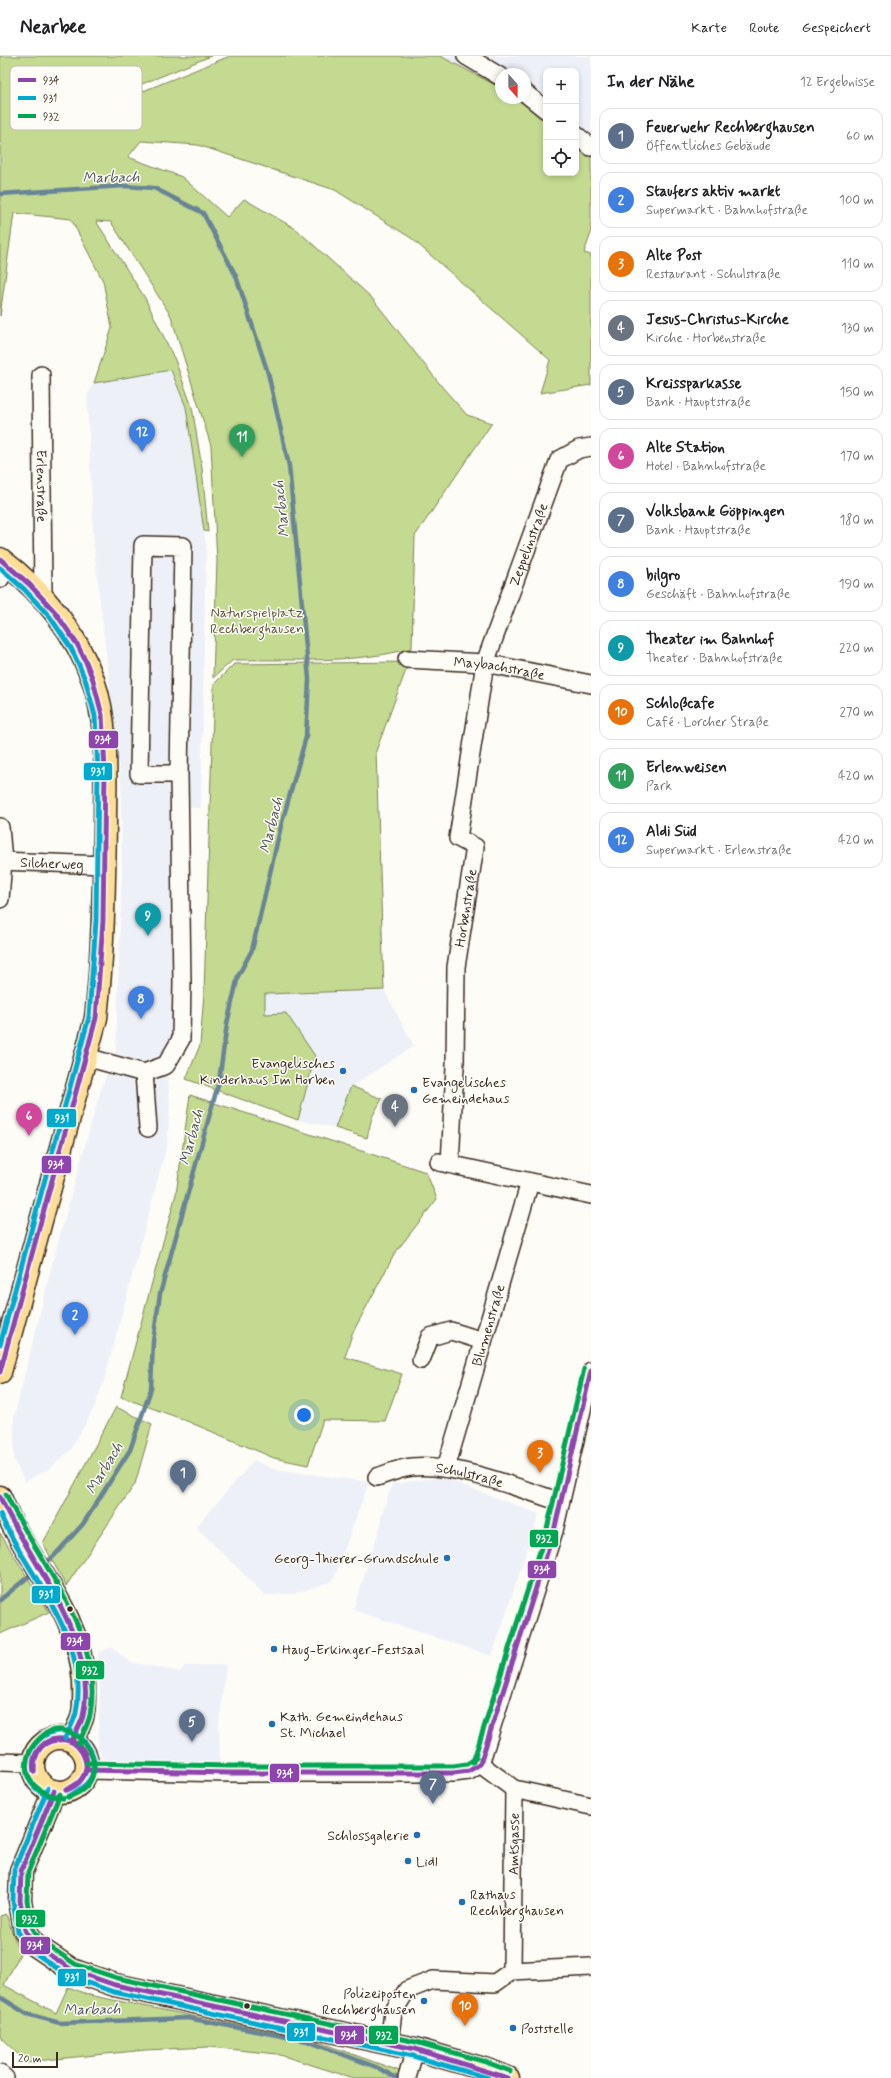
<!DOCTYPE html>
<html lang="de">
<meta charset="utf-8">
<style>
:root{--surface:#fff;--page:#f2f2f2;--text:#202124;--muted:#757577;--line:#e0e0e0;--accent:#db2777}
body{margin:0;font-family:Mynerve,sans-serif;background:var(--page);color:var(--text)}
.controls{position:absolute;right:12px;top:12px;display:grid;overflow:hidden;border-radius:8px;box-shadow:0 2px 6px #0003}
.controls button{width:36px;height:36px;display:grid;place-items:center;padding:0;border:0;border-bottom:1px solid var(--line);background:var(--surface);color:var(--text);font:20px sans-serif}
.compass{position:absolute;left:495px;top:12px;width:36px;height:36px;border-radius:50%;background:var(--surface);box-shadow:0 2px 6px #0003;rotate:159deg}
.scale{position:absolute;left:12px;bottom:10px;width:46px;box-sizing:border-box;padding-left:4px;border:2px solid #3b2a1e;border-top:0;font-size:11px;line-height:14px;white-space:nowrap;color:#3b2a1e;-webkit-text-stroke:3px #fdfcf7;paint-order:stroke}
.you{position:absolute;left:304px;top:1359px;width:14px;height:14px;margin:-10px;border:3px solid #fff;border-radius:50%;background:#1a73e8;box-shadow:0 0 0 6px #1a73e833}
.badge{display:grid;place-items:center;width:26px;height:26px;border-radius:50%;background:var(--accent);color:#fff;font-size:13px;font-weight:700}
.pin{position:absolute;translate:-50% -33px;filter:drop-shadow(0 1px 2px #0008)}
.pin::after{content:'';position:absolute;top:21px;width:14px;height:12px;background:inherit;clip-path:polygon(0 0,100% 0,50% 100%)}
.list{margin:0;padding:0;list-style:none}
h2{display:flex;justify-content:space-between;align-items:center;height:52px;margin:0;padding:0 16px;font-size:17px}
h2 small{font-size:13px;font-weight:400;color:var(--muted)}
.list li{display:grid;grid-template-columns:26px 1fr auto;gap:12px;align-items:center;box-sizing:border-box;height:56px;margin:0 8px 8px;padding:0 8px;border:1px solid var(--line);border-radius:12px}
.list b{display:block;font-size:15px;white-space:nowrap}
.list p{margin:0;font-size:13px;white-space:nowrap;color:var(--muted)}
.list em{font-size:13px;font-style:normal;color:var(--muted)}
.icon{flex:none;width:22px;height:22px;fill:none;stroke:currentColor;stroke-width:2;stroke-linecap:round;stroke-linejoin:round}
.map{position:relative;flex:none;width:591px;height:2022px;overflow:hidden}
header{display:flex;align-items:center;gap:24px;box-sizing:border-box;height:56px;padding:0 20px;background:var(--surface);border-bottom:1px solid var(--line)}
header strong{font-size:19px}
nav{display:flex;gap:22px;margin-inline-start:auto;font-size:14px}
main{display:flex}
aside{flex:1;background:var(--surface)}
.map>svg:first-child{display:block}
.built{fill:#eef0f8}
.green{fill:#c3da90;stroke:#7f8257}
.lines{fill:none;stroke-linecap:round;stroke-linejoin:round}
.stream{stroke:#698496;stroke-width:4.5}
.minor-casing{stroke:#3b2a1e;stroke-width:20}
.major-casing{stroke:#3b2a1e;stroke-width:25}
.minor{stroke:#fdfcf7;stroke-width:17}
.major{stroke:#fcde96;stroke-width:22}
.bus-1-casing{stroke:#fdfcf7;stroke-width:8}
.bus-2-casing{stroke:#fdfcf7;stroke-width:8}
.bus-3-casing{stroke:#fdfcf7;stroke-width:8}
.bus-1{stroke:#8e44ad;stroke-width:5}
.bus-2{stroke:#00a9ce;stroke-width:5}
.bus-3{stroke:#00a651;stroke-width:5}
.poi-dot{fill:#1f6fb2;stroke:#fdfcf7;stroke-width:1.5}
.bus-dot{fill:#3b2a1e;stroke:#fdfcf7;stroke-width:1.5}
.labels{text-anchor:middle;stroke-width:3;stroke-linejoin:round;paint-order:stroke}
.street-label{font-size:14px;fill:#3b2a1e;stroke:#fdfcf7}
.park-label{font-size:14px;fill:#5d563a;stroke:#fdfcf7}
.poi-label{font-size:14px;fill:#3b2a1e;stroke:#fdfcf7;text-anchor:start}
.water-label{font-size:15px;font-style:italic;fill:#52575a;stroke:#fdfcf7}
.key{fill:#fdfcf7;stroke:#c3bdb6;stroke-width:1}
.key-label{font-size:11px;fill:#3b2a1e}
.line-badge{stroke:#fdfcf7;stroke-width:1.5}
.badge-label{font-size:11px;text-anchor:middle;font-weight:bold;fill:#fff}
</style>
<header>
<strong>Nearbee</strong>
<nav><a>Karte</a><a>Route</a><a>Gespeichert</a></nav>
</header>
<main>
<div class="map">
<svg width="591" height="2022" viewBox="0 0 591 2022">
<rect width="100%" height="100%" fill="#fdfcf7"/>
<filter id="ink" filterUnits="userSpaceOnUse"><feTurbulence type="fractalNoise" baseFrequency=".025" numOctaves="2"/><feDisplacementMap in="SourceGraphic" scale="8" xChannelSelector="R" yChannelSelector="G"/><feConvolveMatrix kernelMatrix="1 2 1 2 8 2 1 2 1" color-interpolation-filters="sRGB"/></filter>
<g filter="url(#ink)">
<g class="built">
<path d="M440,0h151v100l-15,-12v-73h-30v48l-28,-21h7v-24h-24v14z"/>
<path d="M171,314l15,37 20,138 -5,263 -17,-1 -6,220 -12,24 4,53 -3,41 -63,236 -11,29 -22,39 -19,18 -27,15 -11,-22v-43l41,-164 45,-161 16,-42 6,-176 -1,-88 -27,-238 -7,-152 7,-13z"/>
<path d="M384,934l30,56 -62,40 -17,42 -37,-8 17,-64 -50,-42v-20z"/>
<path d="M254,1404l19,9 96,13 -36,99 -40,13 -28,1 -69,-68z"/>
<path d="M441,1421l98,37 -47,142 -139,-46 29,-89 -2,-1 12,-36z"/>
<path d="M111,1591l19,15 51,10 3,-6 42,-1 -7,59 1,39 -115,-3 -7,-10 2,-65 -2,-32z"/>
</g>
<g class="green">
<path d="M0,0h211l-96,39 -55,20 4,8 166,-67h210l61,32v10h17l28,21v54h30v-29l15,12v77l-7,20 7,2v130l-51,8 10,-33 -139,-122 -76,-48 -137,-45 -57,-4 -13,16 54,20 45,40 17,-18 52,30 76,69 71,90 24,27 25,8 -77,113 -3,112c-55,16 -121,11 -179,12l-20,18 4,-117 -6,-115 -40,-130 -60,-94 -15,-1 49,77 30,62 17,47 10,61 6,64 -4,-1 -18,-124 -15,-37 -77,13 18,-55 -9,-47 -32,-62 -57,-6 -14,103z"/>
<path d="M409,606l-33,89 8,239 -119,4v20l21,-1 29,43 -17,64 -112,-41 14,-34 4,-52 10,-309 20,-20z"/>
<path d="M351,1030l31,13 -10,18 -5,21 -32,-10z"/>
<path d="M190,1039l236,77 11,27 -42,54 -43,81 -7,23 57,17 -17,47 -62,-1 -15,45 -34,-7 -92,-39 -61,-22 55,-203z"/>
<path d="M116,1351l36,17 -17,60 -69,102 -23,-43z"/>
<path d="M0,1477l49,79 -49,22z"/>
<path d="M6,1858l14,40 -16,31 52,28 12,-26 25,9 220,44 89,32 -3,6h-46l-76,-24 -68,-7 -64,3 -119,12 -26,-25v-121z"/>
</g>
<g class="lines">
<g class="stream">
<path d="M0,138l124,-8 30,2 49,25 33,63 32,97 21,93 20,213 -3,58 -25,89 -29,124 -14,26 -11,48 -8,57 -59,213 -7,47 -2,48 -21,61 -47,74 -29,32 -11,9"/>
<path d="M0,1544l34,-28"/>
<path d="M0,1941l27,17 33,9 128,-5 119,23 69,26 21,11"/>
</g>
<g class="minor-casing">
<g id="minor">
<path d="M466,0l35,21"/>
<path d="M525,37l21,17"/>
<path d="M576,79l15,12"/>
<path id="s1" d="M41,319l2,222"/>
<path d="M0,523l8,-14"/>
<path id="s2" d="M407,603l78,4 106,21"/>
<path d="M0,771l3,34 -3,38"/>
<path id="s3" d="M0,805l104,4"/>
<path d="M86,1001l58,16 22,-8 15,-26 1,-57 -3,-208 4,-228 -40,-1 -4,229h40"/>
<path d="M144,1017l4,55"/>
<path d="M439,1106l152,33"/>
<path id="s4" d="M450,1108l5,-97 1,-100 19,-120 -17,-9 27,-175 74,-203 20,-11 12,-2"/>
<path d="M421,1304l9,-23 21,-6 32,10"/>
<path id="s5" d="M446,1412l84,-286"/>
<path id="s6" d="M377,1421c12,-4 23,-9 35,-10 40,-5 110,22 148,35"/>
<path d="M0,1706l33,1"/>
<path d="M480,1708l74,-233 37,-160"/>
<path d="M480,1708l34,25 77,17"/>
<path d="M87,1714l143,3h223l16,-2 11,-7"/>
<path id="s7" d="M512,1915l2,-182"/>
<path d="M389,1987l4,-31 14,-22 26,-10 62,3 17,-12 79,-4"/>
<path d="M0,2018l5,4"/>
<path d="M407,2022l8,-29"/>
</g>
</g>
<g class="major-casing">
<g id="major">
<path d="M0,503c41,31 75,71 93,121 16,45 12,97 12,144 -1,65 -2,130 -9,194l-96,354"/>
<path d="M0,1441c26,67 79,109 84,185 0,11 1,26 -2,36 -3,8 -7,15 -10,23"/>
<circle cx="60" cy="1709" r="27"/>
<path d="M54,1735l-33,80 -1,30 5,29 10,15 37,25 43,15 300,64 69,20 24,9"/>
</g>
</g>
<use href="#minor" class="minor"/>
<use href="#major" class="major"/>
<g class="bus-1-casing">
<g id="bus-1">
<path d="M0,503l29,25 26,28 22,32 9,18 7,18 9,35 3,55 -2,151 -7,97 -96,354"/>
<path d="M0,1441c29,65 100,144 83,219 -2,8 -8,17 -11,25"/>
<path d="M480,1708l74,-233 37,-160"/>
<path d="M87,1714l143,3h223l16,-2 11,-7"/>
<path d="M34,1715c-4,-20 14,-37 33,-31"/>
<path d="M34,1715c0,-22 10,-33 33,-31"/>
<path d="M66,1734c5,-3 11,-5 14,-9 13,-13 3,-36 -13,-41"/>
<path d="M66,1734c26,-8 29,-44 1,-50"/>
<path d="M54,1735l-33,80 -1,30 5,29 10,15 37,25 43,15 300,64 93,29"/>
</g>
</g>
<g class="bus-2-casing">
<g id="bus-2">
<path d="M0,512l24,21 26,28 21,31 8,17 7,17 9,34 3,54 -2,151 -7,96 -89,328"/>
<path d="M0,1458c28,63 91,124 76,199 -2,9 -7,17 -11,25"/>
<path d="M48,1732l-34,82 -1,31 5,31 13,18 37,26 46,16 299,64 75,22"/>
<path d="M63,1742c-8,-2 -17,-1 -24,-7 -34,-26 8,-81 43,-52 7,6 12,16 12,24 0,20 -12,25 -26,34"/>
</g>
</g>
<g class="bus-3-casing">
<g id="bus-3">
<path d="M6,1438c32,69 99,140 84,221 -2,10 -8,19 -11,29"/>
<path d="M473,1706l74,-233 37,-160"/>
<path d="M87,1707l143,3h223l14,-2 9,-6"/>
<path d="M60,1738l-32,78 -1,29 5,26 8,13 35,24 42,14 299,64 70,20 24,9"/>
<path d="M63,1742c-24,-3 -44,-19 -34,-45 2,-6 6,-10 11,-15 33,-32 86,40 28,59"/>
</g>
</g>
<use href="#bus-1" class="bus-1"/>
<use href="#bus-2" class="bus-2"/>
<use href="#bus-3" class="bus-3"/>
</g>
</g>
<g class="poi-dot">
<circle cx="343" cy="1015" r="4"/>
<circle cx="414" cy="1034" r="4"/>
<circle cx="447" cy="1502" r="4"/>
<circle cx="274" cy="1593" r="4"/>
<circle cx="272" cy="1668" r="4"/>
<circle cx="417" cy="1779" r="4"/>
<circle cx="408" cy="1805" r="4"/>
<circle cx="462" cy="1846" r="4"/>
<circle cx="424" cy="1945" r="4"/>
<circle cx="513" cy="1972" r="4"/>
</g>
<g class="bus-dot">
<circle cx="70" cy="1553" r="3.5"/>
<circle cx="247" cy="1950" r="3.5"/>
</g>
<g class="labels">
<g class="street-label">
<text dy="5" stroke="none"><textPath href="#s1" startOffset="111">Erlenstraße</textPath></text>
<text dy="5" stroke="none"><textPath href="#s4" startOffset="641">Zeppelinstraße</textPath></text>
<text dy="5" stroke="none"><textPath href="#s2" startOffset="93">Maybachstraße</textPath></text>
<text dy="5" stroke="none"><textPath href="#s3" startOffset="52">Silcherweg</textPath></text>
<text dy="5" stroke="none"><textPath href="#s4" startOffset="257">Horbenstraße</textPath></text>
<text dy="5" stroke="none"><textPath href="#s5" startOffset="149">Blumenstraße</textPath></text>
<text dy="5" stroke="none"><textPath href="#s6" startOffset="95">Schulstraße</textPath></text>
<text dy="5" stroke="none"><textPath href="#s7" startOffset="127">Amtsgasse</textPath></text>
</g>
<g class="park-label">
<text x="257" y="561">Naturspielplatz<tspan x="257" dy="16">Rechberghausen</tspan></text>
</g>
<g class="poi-label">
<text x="335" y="1012" text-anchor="end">Evangelisches<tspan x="335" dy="16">Kinderhaus Im Horben</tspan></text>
<text x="422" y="1031">Evangelisches<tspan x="422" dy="16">Gemeindehaus</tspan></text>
<text x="439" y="1507" text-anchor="end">Georg-Thierer-Grundschule</text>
<text x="282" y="1598">Haug-Erkinger-Festsaal</text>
<text x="280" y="1665">Kath. Gemeindehaus<tspan x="280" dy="16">St. Michael</tspan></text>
<text x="409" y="1784" text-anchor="end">Schlossgalerie</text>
<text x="416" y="1810">Lidl</text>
<text x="470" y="1843">Rathaus<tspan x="470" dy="16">Rechberghausen</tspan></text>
<text x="416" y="1942" text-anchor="end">Polizeiposten<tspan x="416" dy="16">Rechberghausen</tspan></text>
<text x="521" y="1977">Poststelle</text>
</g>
<g class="water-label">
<text transform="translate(111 121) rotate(-1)" y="5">Marbach</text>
<text transform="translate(281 453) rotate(-96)" y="5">Marbach</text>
<text transform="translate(271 769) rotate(-76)" y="5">Marbach</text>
<text transform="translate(191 1081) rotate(-75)" y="5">Marbach</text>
<text transform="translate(104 1412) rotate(-59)" y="5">Marbach</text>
<text transform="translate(92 1953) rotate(-1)" y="5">Marbach</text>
</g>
</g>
<rect x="10" y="10" width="132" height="64" rx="6" class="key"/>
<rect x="18" y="22" width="18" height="4" fill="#8e44ad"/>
<rect x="18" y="40" width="18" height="4" fill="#00a9ce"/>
<rect x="18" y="58" width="18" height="4" fill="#00a651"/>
<g class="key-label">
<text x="43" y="28">934</text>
<text x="43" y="46">931</text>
<text x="43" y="64">932</text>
</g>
<g class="line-badge">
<rect x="88" y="674" width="31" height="19" rx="4" fill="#8e44ad"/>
<rect x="83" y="706" width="30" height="19" rx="4" fill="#00a9ce"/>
<rect x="46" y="1052" width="31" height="20" rx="4" fill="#00a9ce"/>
<rect x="41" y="1099" width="31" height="19" rx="4" fill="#8e44ad"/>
<rect x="529" y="1473" width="30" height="19" rx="4" fill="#00a651"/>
<rect x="527" y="1504" width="30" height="19" rx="4" fill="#8e44ad"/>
<rect x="31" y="1529" width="30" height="19" rx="4" fill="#00a9ce"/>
<rect x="60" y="1576" width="31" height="19" rx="4" fill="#8e44ad"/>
<rect x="75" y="1604" width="30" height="20" rx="4" fill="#00a651"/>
<rect x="269" y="1707" width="31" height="20" rx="4" fill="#8e44ad"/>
<rect x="15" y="1853" width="31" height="19" rx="4" fill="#00a651"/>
<rect x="20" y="1880" width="31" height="19" rx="4" fill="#8e44ad"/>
<rect x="57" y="1912" width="30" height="19" rx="4" fill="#00a9ce"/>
<rect x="286" y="1966" width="30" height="20" rx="4" fill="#00a9ce"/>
<rect x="334" y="1969" width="31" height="20" rx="4" fill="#8e44ad"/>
<rect x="368" y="1969" width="31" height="20" rx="4" fill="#00a651"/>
</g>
<g class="badge-label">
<text x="103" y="687">934</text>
<text x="98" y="719">931</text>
<text x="62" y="1066">931</text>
<text x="56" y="1112">934</text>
<text x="544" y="1486">932</text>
<text x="542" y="1517">934</text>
<text x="46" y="1542">931</text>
<text x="75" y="1589">934</text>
<text x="90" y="1618">932</text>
<text x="285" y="1721">934</text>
<text x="30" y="1867">932</text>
<text x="35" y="1893">934</text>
<text x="72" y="1925">931</text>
<text x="301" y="1980">931</text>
<text x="349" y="1983">934</text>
<text x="384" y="1983">932</text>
</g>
</svg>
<div class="controls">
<button>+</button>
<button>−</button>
<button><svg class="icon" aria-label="locate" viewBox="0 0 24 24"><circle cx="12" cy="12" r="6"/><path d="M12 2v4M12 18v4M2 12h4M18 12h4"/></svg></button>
</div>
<svg class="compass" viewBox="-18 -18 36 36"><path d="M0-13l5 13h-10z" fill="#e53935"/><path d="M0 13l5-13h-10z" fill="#757577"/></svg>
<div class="scale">20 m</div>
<div class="you"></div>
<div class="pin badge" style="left:183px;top:1437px;background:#5c6f8a">1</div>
<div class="pin badge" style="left:75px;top:1279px;background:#3f7fe0">2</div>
<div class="pin badge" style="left:540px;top:1417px;background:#e8710a">3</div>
<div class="pin badge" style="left:395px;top:1071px;background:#6b7280">4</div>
<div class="pin badge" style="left:192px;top:1686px;background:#5c6f8a">5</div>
<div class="pin badge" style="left:29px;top:1080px;background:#d1479c">6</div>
<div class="pin badge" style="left:433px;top:1748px;background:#5c6f8a">7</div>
<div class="pin badge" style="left:141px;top:963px;background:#3f7fe0">8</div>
<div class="pin badge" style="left:148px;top:880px;background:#0f9aa8">9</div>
<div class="pin badge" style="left:465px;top:1970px;background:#e8710a">10</div>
<div class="pin badge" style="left:242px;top:401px;background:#2e9e5b">11</div>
<div class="pin badge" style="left:142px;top:396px;background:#3f7fe0">12</div>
</div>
<aside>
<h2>In der Nähe<small>12 Ergebnisse</small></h2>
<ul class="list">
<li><span class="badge" style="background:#5c6f8a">1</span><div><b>Feuerwehr Rechberghausen</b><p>Öffentliches Gebäude</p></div><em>60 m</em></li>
<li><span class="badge" style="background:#3f7fe0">2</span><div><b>Staufers aktiv markt</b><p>Supermarkt · Bahnhofstraße</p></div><em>100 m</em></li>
<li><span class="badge" style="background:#e8710a">3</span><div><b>Alte Post</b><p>Restaurant · Schulstraße</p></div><em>110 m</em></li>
<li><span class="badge" style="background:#6b7280">4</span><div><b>Jesus-Christus-Kirche</b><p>Kirche · Horbenstraße</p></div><em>130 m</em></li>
<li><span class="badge" style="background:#5c6f8a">5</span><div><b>Kreissparkasse</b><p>Bank · Hauptstraße</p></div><em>150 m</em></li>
<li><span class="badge" style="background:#d1479c">6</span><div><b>Alte Station</b><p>Hotel · Bahnhofstraße</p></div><em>170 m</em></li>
<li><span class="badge" style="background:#5c6f8a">7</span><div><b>Volksbank Göppingen</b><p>Bank · Hauptstraße</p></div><em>180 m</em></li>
<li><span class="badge" style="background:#3f7fe0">8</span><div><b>bilgro</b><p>Geschäft · Bahnhofstraße</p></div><em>190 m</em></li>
<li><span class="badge" style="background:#0f9aa8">9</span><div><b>Theater im Bahnhof</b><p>Theater · Bahnhofstraße</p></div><em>220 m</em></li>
<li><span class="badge" style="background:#e8710a">10</span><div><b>Schloßcafe</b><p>Café · Lorcher Straße</p></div><em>270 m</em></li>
<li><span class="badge" style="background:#2e9e5b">11</span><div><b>Erlenweisen</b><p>Park</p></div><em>420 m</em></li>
<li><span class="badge" style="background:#3f7fe0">12</span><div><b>Aldi Süd</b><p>Supermarkt · Erlenstraße</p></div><em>420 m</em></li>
</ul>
</aside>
</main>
